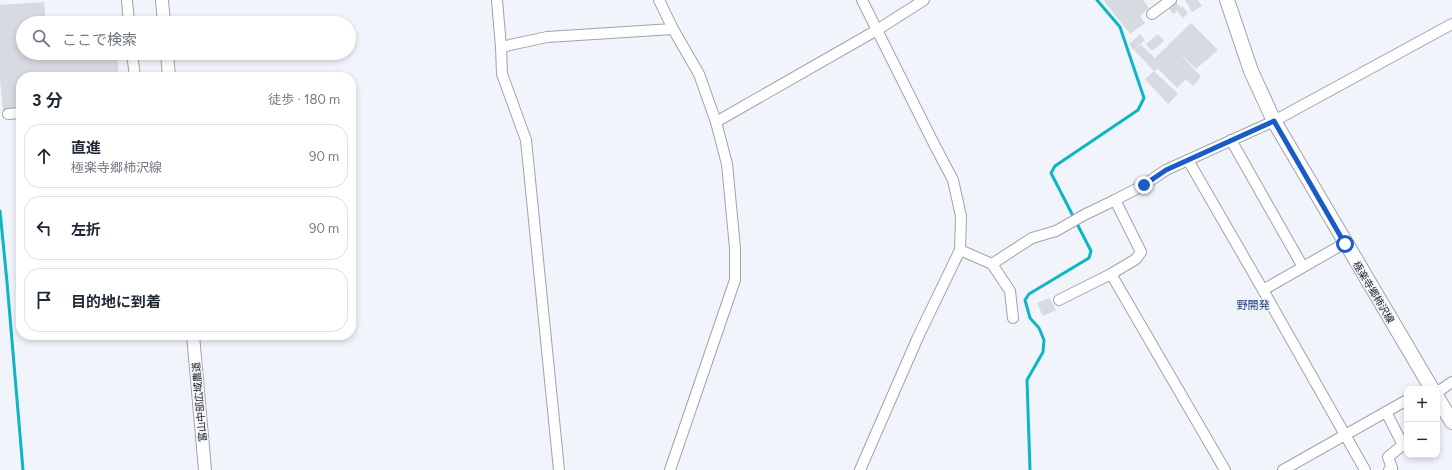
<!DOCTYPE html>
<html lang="ja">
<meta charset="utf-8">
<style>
:root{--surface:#fff;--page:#f6f6f7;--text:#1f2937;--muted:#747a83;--line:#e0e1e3}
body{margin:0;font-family:Figtree,"Noto Sans JP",sans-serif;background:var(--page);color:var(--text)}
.controls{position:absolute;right:12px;bottom:12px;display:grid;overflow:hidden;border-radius:8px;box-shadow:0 2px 6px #0003}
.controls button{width:36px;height:36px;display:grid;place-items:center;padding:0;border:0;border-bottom:1px solid var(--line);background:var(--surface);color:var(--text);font:20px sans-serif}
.stop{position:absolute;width:12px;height:12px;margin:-9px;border:3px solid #195bc7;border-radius:50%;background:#fff}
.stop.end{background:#195bc7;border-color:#fff;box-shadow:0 1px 4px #0008}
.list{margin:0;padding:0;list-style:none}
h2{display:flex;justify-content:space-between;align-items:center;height:52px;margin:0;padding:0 16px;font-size:17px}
h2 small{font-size:13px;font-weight:400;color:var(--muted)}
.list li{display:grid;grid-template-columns:26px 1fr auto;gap:12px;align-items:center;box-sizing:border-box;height:64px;margin:0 8px 8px;padding:0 8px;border:1px solid var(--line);border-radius:16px}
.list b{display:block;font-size:15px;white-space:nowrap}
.list p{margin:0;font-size:13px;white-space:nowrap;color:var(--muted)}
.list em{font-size:13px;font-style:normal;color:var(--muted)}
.icon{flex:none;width:22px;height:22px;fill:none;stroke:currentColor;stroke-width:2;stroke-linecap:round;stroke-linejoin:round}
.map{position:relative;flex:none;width:1452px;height:470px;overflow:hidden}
.search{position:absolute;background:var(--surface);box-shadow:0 2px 6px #0003;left:16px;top:16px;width:340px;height:44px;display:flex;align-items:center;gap:10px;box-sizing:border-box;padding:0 14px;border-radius:22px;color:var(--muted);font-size:15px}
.panel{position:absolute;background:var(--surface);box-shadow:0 2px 6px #0003;left:16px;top:72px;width:340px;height:268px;border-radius:16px}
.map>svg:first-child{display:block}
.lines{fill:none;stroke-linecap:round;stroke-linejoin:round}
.stream{stroke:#0eb5c4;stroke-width:3}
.building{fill:#d7dae1}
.minor-casing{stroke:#a0a3a9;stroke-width:12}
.tertiary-casing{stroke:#a0a3a9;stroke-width:14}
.secondary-casing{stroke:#a0a3a9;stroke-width:16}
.minor{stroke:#fff;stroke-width:10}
.tertiary{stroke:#fff;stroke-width:12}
.secondary{stroke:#fff;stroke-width:14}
.route{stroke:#195bc7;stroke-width:5}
.labels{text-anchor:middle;stroke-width:3;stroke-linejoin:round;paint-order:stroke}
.street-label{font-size:10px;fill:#212225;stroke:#f1f4fb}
.neighbourhood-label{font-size:11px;fill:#1d3d73;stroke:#f1f4fb}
</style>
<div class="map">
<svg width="1452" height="470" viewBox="0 0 1452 470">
<rect width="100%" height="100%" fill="#f1f4fb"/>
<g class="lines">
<g class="stream">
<path d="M0,211l7,71 16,188"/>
<path d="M1030,470l-3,-90 16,-28 1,-12 -5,-12 -9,-10 -5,-18 4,-6 60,-36 2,-7 -40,-78 4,-7 83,-56 6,-12 -24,-71 -23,-27"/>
</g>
</g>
<g class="building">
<path d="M1105,0h38l6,8 -9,8 5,7 -15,11 -26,-33z"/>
<path d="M1185,0h13l4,6 -10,6z"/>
<path d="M44,2l2,21h-23v30h94l2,24h-98v32l-18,2 -3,-31v-75z"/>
<path d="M1176,2l5,6 1,-2 6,7 -5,5 -6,-7 -4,3 -5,-7z"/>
<path d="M1191,23l27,27 -22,19 -20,-20 25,28 -8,9 -7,-7 -9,9 -19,-19 -4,2 -20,-21 7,-5 14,13z"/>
<path d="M1140,34l5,6 -11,10 -5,-6z"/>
<path d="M1158,34l6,7 -12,10 -6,-7z"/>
<path d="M1154,71l24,23 -10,10 -23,-25z"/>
<path d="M1050,298l6,12 -13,6 -6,-13z"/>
</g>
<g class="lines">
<g class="minor-casing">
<g id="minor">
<path d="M127,0l2,23"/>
<path d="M497,0l4,47"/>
<path d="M659,0l14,29 26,45 17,48 11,42 8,84v32l-65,190"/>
<path d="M1152,14l19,-14"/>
<path d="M132,53l3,24"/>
<path d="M8,114l13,-1"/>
<path d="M716,122l161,-92 47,-30"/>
<path d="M1231,140l72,127"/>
<path d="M1188,160l75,130 82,-47"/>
<path d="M960,250l32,14 18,27 3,27"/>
<path d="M992,264l40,-26 24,-7 28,-16 31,-15"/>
<path d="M1263,290l102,180"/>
<path d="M1059,300l52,-26"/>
<path d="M1437,391l5,-2 10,-7"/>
<path d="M1386,412l17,33 -15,12 4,11 -3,2"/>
<path d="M559,470l-33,-330 -24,-66 -1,-27 46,-10 126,-8"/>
<path d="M860,470l58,-133 42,-87 1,-34 -8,-36 -19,-36 -72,-144"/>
<path d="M1225,470l-114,-196 25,-15 5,-7 -26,-52 29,-15 22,-15 108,-49 178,-97"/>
<path d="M1283,470l124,-70"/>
</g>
</g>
<g class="tertiary-casing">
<g id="tertiary">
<path d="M162,0l2,23"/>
<path d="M167,53l2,24"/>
<path d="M193,335l12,135"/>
</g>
</g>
<g class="secondary-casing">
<g id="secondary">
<path d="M1227,0l24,71 23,50 158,268"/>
<path d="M1437,397l15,25"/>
</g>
</g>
<use href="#minor" class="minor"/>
<use href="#tertiary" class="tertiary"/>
<use href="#secondary" class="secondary"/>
</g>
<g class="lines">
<path class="route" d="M1144,185l22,-15 108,-49 71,123"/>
</g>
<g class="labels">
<g class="street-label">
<text transform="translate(1374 292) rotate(59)" y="4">極楽寺郷柿沢線</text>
<text transform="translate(199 402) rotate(-95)" y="4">富山中部広域農道</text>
</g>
<g class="neighbourhood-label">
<text x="1253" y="309">野開発</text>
</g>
</g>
</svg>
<div class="controls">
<button>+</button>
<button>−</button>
</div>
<div class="stop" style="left:1345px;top:244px"></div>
<div class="stop end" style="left:1144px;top:185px"></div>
<div class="search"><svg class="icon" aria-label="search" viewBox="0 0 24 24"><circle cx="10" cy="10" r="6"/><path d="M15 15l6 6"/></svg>ここで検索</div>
<section class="panel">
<h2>3 分<small>徒歩 · 180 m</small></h2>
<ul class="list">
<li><svg class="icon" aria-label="ahead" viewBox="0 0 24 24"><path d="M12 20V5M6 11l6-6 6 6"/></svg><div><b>直進</b><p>極楽寺郷柿沢線</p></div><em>90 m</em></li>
<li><svg class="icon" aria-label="left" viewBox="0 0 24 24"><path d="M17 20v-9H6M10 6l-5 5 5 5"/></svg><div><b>左折</b></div><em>90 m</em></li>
<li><svg class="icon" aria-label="arrive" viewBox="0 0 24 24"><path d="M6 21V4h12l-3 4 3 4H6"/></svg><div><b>目的地に到着</b></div></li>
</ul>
</section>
</div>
